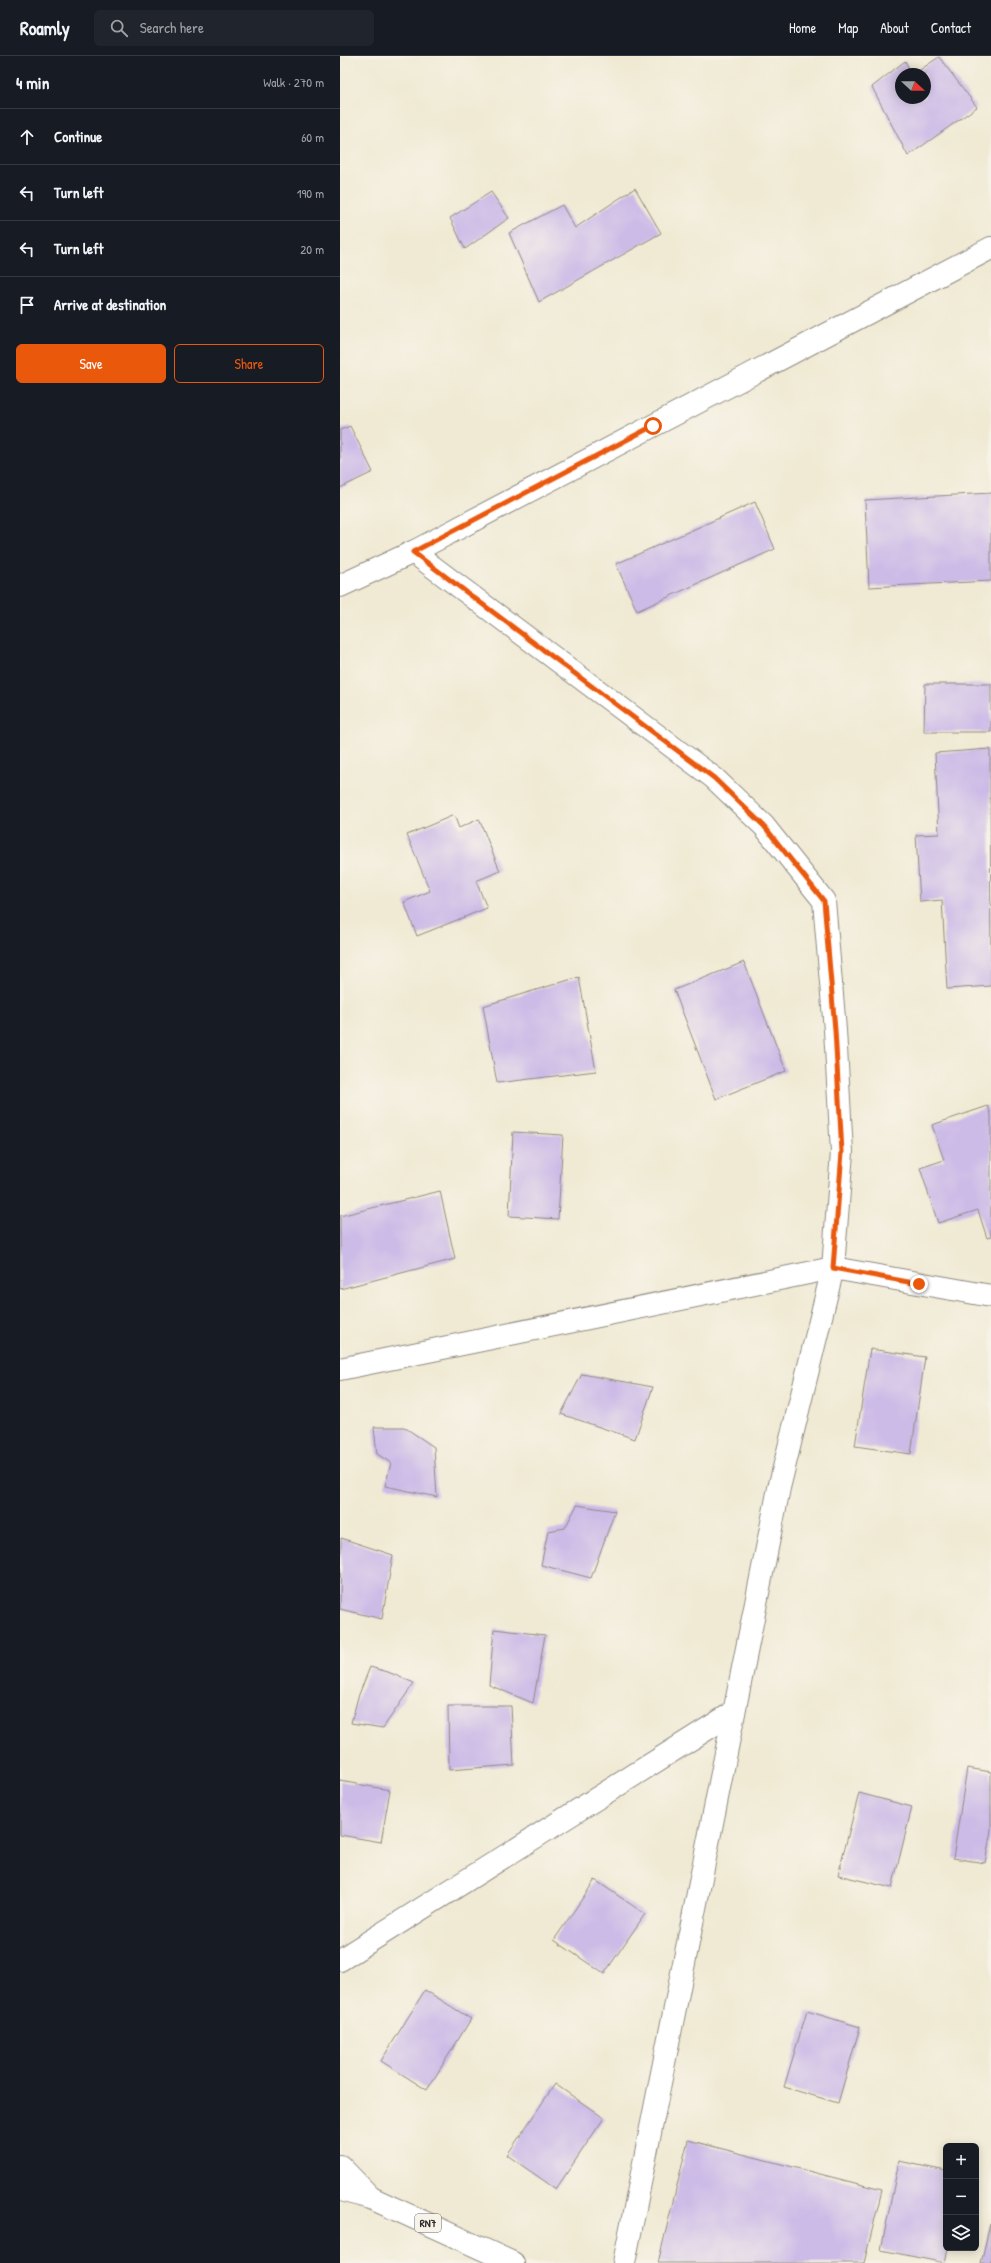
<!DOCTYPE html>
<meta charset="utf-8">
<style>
:root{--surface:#171b24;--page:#20242c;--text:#f1f3f6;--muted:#9ea1a6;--line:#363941;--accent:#ea580c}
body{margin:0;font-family:"Patrick Hand",sans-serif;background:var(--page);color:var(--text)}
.controls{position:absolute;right:12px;bottom:12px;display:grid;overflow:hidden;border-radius:6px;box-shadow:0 2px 10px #0003}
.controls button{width:36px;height:36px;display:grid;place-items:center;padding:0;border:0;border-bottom:1px solid var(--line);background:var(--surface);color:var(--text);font:20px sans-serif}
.compass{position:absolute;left:555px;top:12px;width:36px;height:36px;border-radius:50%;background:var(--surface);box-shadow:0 2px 10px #0003;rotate:112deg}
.stop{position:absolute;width:12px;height:12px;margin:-9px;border:3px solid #ea580c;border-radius:50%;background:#fff}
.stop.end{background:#ea580c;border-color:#fff;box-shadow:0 1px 4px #0008}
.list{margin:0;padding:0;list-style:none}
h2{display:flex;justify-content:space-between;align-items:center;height:52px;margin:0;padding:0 16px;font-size:17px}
h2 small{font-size:13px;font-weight:400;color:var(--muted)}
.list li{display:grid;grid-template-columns:26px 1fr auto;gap:12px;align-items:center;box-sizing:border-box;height:56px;padding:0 16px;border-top:1px solid var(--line)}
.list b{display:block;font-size:15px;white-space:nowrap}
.list em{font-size:13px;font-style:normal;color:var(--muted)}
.actions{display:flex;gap:8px;padding:12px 16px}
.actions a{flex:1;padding:9px 0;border:1px solid var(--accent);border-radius:6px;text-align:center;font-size:14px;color:var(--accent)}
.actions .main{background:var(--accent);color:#fff}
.icon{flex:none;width:22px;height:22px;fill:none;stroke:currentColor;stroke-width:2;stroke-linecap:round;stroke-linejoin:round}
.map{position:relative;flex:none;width:651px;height:2207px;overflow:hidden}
header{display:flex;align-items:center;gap:24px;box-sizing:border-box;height:56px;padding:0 20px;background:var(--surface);border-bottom:1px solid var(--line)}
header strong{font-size:19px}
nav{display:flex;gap:22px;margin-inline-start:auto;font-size:14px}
.search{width:280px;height:36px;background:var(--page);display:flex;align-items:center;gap:10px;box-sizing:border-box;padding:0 14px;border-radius:6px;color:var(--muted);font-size:15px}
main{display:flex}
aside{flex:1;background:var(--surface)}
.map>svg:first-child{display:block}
.building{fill:#ccbae7}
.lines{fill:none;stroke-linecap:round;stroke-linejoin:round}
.minor-casing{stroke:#8e8a80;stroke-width:24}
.trunk-casing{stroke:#8e8a80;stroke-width:24}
.minor{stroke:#fff;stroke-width:22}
.trunk{stroke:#fff;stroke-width:22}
.route{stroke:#ea580c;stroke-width:5}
.labels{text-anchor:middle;stroke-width:3;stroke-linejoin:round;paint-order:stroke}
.shield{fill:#f7f3e8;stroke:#686764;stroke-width:1}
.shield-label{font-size:11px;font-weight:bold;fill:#2b2b2b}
</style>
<header>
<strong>Roamly</strong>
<div class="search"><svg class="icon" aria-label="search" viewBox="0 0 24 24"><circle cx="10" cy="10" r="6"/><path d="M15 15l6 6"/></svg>Search here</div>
<nav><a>Home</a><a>Map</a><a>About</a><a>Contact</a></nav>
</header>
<main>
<aside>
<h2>4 min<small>Walk · 270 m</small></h2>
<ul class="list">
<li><svg class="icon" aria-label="ahead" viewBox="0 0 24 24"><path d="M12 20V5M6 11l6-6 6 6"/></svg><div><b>Continue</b></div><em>60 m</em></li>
<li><svg class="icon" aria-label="left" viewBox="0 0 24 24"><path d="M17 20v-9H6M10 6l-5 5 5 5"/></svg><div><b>Turn left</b></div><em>190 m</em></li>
<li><svg class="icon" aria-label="left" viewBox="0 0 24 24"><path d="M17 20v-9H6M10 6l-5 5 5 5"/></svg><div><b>Turn left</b></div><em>20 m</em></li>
<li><svg class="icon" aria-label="arrive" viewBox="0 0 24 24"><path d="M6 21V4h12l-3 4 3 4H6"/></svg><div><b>Arrive at destination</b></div></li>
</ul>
<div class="actions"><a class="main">Save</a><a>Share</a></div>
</aside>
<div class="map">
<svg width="651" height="2207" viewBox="0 0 651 2207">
<rect width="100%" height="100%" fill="#f7f3e8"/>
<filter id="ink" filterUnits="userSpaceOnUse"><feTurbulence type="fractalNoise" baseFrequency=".025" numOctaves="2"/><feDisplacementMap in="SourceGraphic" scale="8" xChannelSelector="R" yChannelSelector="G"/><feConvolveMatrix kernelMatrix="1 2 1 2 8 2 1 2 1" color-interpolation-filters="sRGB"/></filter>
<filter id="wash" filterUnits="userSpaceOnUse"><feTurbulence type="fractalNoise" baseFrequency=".012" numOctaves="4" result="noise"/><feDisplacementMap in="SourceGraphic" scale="16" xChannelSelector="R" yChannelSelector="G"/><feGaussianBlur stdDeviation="0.9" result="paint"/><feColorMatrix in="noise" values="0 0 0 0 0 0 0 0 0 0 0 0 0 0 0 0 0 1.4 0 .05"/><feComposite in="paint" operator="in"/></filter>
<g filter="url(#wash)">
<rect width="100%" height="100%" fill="#f0ead4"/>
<g id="blocks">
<g class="building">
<path d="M599,1l38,50 -69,49 -36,-69 33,-26 7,13h-11v24h24v-24h-11z"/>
<path d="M295,132l26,45 -122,69 -30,-69 53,-28 13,23z"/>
<path d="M151,136l18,26 -44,31 -15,-31z"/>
<path d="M10,370l23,46 -33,16v-58z"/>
<path d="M651,437v88l-122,6 -4,-87z"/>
<path d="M415,446l20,47 -138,62 -21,-47z"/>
<path d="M585,628h66v48h-67z"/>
<path d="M650,693l1,237 -44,3 -5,-89 -22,2 -4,-67 23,-1 -4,-81z"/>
<path d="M114,759l5,13 20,-9 21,52 -24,10 11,27 -70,28 -13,-34 26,-11 -23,-56z"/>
<path d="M404,906l42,109 -70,28 -42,-109z"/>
<path d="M239,921l17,94 -99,12 -14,-77z"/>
<path d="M648,1050l3,9v122l-4,1 -9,-28 -40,13 -18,-55 24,-8 -12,-35z"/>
<path d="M173,1076l50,3 -5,84 -49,-3z"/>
<path d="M100,1135l15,68 -115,30v-73z"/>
<path d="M530,1293l55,8 -14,97 -56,-8z"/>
<path d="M242,1318l71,13 -18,52 -74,-25z"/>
<path d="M34,1371h30l30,20 3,50 -52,-11 6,-23 -14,-9z"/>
<path d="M237,1449l38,6 -24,67 -50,-13 7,-34 17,-3z"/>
<path d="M1,1482l52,17 -11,64 -42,-10z"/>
<path d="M154,1573l51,6 -12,68 -44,-18z"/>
<path d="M30,1611l18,5 26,11 -31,45 -32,-5 7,-26z"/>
<path d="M108,1650h63l3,59 -65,5z"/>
<path d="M627,1712l24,4v58l-6,33 -32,-5z"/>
<path d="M0,1725l50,9 -9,52 -41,-7z"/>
<path d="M519,1737l53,14 -20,81 -54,-13z"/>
<path d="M255,1824l50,34 -41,60 -50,-34z"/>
<path d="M85,1934l46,29 -44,71 -46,-29z"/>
<path d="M467,1955l53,16 -22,76 -54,-16z"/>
<path d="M215,2028l49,34 -48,71 -49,-34z"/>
<path d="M348,2084l194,50 -18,73h-206z"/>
<path d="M559,2105l47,10v77h2l-3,15 -64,-13z"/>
<path d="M650,2168l1,39h-10z"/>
</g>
</g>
</g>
<g filter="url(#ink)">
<use href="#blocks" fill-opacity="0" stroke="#8e8a80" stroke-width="1"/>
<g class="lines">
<g class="minor-casing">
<g id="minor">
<path d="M73,496l301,226 50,48 60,75 11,129 7,122 -9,116 -54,220 -155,775"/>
<path d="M0,530l73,-34 578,-304"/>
<path d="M0,1313l493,-101 158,28"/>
<path d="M0,1904l394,-248"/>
<path d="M0,2110l31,32"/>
</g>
</g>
<g class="trunk-casing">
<path id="trunk" d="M0,2134l31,8 142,65"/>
</g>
<use href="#minor" class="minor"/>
<use href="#trunk" class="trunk"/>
</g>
</g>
<g class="lines" filter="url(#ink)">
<path class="route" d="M313,370l-240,126 301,226 50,48 60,75 11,129 7,122 -9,116 86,16"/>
</g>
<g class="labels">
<rect class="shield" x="75" y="2158" width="26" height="18" rx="3"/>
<g class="shield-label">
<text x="88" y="2171">RN7</text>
</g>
</g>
</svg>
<div class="controls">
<button>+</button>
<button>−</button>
<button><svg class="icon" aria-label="layers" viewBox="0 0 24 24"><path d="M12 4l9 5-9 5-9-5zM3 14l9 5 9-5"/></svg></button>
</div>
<svg class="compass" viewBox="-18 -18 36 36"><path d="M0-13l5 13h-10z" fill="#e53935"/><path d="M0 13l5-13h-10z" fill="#9ea1a6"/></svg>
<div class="stop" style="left:313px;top:370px"></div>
<div class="stop end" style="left:579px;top:1228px"></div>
</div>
</main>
